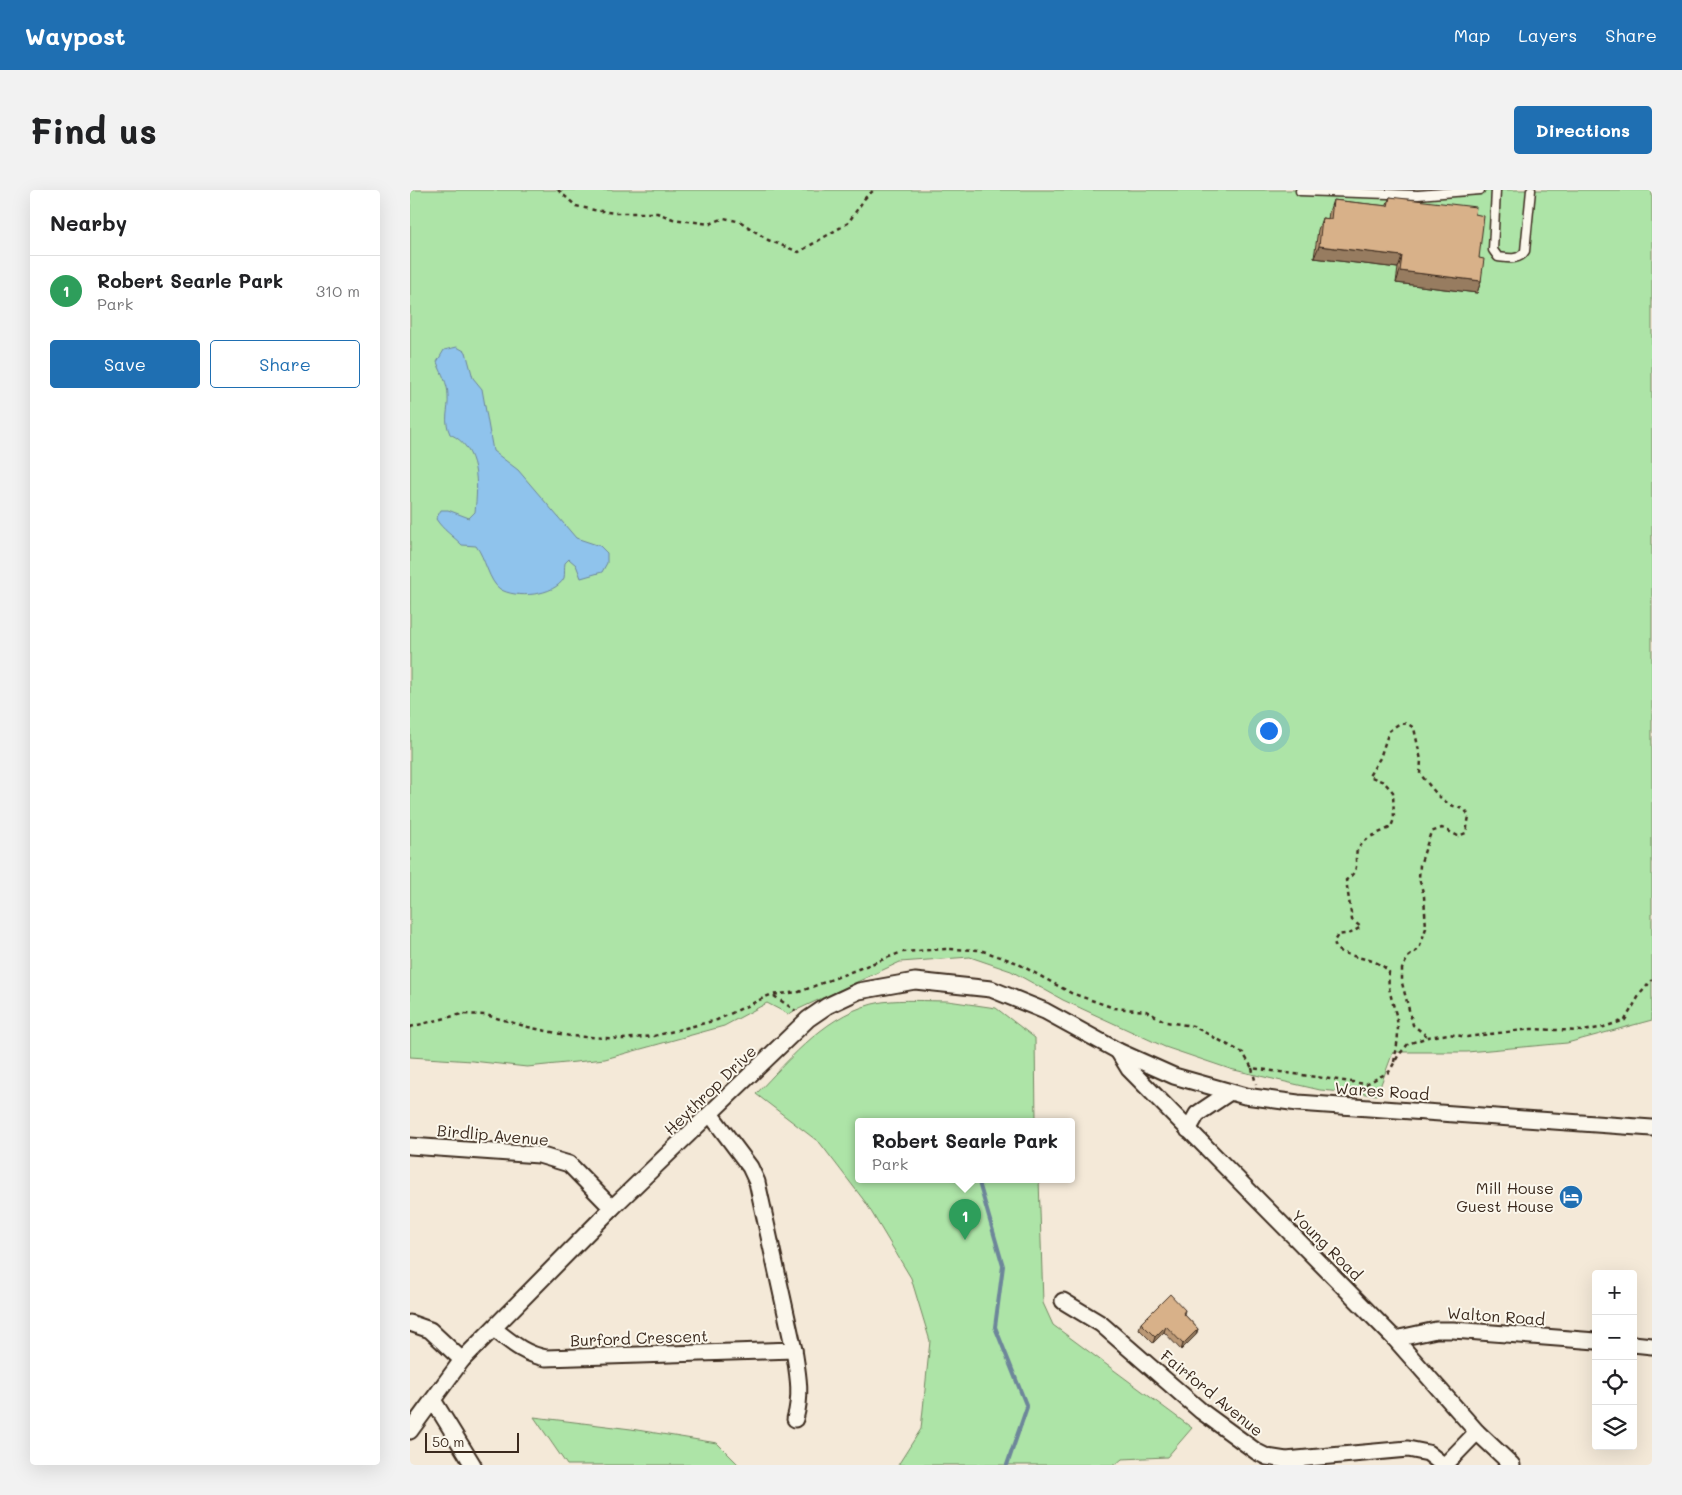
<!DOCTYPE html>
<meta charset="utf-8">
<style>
:root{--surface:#fff;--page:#f2f2f2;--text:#202124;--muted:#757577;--line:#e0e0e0;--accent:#1f6fb2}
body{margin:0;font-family:Mali,sans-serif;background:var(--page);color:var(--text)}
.controls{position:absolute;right:15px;bottom:15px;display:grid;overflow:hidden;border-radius:5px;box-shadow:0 5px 20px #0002}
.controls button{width:45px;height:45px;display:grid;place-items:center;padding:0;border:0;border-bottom:1px solid var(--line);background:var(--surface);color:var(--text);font:25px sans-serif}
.scale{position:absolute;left:15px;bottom:12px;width:94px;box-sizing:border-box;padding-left:5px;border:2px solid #3b2a1e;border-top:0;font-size:14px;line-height:18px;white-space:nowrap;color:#3b2a1e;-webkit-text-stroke:4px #fbf7ec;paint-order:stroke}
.you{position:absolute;left:858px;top:540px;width:18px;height:18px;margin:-12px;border:4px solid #fff;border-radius:50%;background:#1a73e8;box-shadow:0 0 0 8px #1a73e833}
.badge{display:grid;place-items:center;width:32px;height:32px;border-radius:50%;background:var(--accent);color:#fff;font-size:16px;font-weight:700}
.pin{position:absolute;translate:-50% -41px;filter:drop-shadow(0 1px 2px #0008)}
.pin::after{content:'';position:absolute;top:26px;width:18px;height:15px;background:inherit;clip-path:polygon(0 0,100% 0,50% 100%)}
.popup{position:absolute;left:445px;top:928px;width:220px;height:65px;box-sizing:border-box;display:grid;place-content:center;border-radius:5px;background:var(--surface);filter:drop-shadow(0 1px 4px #0005);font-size:16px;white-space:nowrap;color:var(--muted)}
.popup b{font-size:19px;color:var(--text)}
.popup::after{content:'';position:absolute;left:50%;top:100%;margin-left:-10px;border:10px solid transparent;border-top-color:var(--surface)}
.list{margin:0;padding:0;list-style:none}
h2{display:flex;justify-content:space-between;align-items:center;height:65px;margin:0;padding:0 20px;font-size:21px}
h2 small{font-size:16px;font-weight:400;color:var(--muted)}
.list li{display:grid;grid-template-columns:32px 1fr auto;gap:15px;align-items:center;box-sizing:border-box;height:70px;padding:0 20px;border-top:1px solid var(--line)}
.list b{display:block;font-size:19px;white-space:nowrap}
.list p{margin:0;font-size:16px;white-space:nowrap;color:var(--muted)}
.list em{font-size:16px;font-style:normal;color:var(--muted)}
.actions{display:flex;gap:10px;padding:15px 20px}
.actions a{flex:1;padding:11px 0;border:1px solid var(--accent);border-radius:5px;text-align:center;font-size:18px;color:var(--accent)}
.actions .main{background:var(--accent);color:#fff}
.icon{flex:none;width:28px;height:28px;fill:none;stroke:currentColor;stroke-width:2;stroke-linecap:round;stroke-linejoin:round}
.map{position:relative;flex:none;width:1242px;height:1275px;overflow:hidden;border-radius:5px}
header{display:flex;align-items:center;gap:30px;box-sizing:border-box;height:70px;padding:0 25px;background:var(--accent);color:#fff}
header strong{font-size:24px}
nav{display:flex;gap:28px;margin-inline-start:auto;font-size:18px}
.intro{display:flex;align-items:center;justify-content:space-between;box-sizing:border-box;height:120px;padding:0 30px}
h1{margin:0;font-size:35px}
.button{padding:12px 22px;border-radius:5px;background:var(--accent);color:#fff;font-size:18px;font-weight:700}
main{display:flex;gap:30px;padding:0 30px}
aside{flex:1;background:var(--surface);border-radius:5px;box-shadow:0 5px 20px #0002}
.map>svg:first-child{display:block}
.green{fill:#ade4a7;stroke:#748762}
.water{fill:#8fc3ec;stroke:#6d869a}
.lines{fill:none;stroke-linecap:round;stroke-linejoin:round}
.stream{stroke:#6d869a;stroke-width:4}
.service-casing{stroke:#3b2a1e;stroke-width:11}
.minor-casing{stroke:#3b2a1e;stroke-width:19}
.path{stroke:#3b2a1e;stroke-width:2.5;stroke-dasharray:4 4;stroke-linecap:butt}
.service{stroke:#fbf7ec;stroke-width:8}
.minor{stroke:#fbf7ec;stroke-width:15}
.wall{fill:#ba9876;stroke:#3b2a1e}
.shaded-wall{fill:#977c60;stroke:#3b2a1e}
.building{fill:#d8b189;stroke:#3b2a1e}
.labels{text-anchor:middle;stroke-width:4;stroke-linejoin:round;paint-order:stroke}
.street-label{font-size:16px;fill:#3b2a1e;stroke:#fbf7ec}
.poi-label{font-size:16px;fill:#3b2a1e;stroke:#fbf7ec;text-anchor:end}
</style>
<header>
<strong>Waypost</strong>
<nav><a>Map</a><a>Layers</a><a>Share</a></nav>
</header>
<div class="intro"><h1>Find us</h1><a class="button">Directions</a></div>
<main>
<aside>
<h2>Nearby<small></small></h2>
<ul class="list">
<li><span class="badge" style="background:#2e9e5b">1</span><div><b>Robert Searle Park</b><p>Park</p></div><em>310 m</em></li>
</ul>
<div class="actions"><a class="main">Save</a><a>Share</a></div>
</aside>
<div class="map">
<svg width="1242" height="1275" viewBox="0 0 1242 1275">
<rect width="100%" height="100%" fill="#f4e9d8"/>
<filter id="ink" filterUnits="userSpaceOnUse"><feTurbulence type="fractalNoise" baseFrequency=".02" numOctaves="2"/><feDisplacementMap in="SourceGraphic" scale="10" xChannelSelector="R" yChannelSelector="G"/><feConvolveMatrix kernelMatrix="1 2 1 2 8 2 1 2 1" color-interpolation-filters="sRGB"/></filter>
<g filter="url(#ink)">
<g class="green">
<path d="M0,0h1242v830l-85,23 -100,9h-74l-16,43 -57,-5 -90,-21 -65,-22 -102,-47 -52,-29 -41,-14 -70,5 -112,52 -21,-11 -43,23 -119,33 -78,8 -55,-6 -62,-4z"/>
<path d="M538,811l48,7 39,30 1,83h-177v58h180l4,124 10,22 139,103 -25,29 -45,2 -7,6h-217l23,-36 9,-88 -19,-63 -45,-75 -46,-60 -64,-49c36,-37 72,-83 126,-92 21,-3 45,-1 66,-1z"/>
<path d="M124,1227l97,12 86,14 22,22h-172z"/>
</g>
<path class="water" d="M47,157l9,5 7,26 9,11 11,62 25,19 58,68 24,8 7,7v10l-5,9 -21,6 -5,-13 -7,-6 -4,4c-1,4 0,11 -1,15 -9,18 -49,21 -64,11 -11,-7 -15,-32 -24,-43l-14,-1c-9,-9 -19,-15 -26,-26l5,-9h7l21,8 6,-6c3,-27 5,-64 -25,-78 -7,-16 -1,-22 -2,-38 0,-13 -7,-23 -11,-34l7,-12z"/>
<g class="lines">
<path class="stream" d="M568,989l25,87 -8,61 32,80 -20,58"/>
<g class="service-casing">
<g id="service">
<path d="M1086,0l-3,60 5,7c10,1 21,4 27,-6l6,-61"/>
<path d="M890,1l118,4 62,-5"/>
</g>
</g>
<g class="minor-casing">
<g id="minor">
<path d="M708,861l11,18 266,270 82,93 35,33"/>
<path d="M778,940l9,-16 33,-22"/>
<path d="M0,956l129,9 30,9 43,44"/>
<path d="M653,1111l38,23 100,87 56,41 10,5 19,3 122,-11 20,4 15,12"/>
<path d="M0,1133l20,7 32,30"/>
<path d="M84,1139c17,13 30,25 52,29l248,-8 -37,-168 -7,-15 -39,-52"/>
<path d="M985,1149l41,-9h17l143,11"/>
<path d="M1223,1154l19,2"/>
<path d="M384,1160c4,25 8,45 1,69"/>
<path d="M23,1210l40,65"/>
<path d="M0,1241l52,-71 150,-152 196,-189 19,-13 32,-15 56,-10 76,8 54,22 73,40 56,25 71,20 53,7 354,25"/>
<path d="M1035,1275l32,-33"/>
</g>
</g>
<g class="path">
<path d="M148,0l18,16 18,4 21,3h42l16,6 37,5 14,-6 17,4 27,18 31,12 49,-29 17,-25 9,-8"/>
<path d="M364,806l22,15"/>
<path d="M0,837l52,-13 24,1 42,12 42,9 53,3 31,-3 63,-16 53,-25 29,-3 103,-40 44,-3 34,1 35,12 56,31 43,15 32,3 20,11 27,4 50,27 9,15 114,16 23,-12 9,-16 10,-12 20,-7 21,-3 18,3 64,-8 52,2 21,-4 21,-7 15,-26 12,-14"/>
<path d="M984,872c3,-16 6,-31 2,-47 -4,-16 -9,-27 -7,-43 -11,-15 -38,-13 -53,-23l-2,-8 4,-6 13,-2 10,-6 -9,-7 -6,-40c17,-12 6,-18 12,-32 6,-11 23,-15 33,-21l3,-8 -1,-27 -9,-10 -15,-6 11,-18 9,-27 11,-8 8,1 6,4 7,32 -1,14c9,10 17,23 29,30 9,5 15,2 20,12l-3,17 -8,3 -16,-8 -11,4 -11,33 -1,13 5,18 2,32 -7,21 -11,8 -6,12v14l11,42 15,12"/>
<path d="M842,878l4,16"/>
</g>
<use href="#service" class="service"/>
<use href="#minor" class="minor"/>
</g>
<g class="wall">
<path d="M980,7l85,17 6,67 -4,12 -81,-10 2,-15 -84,-10 4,-28 4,-12 6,1 1,-7 4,-12 53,6z"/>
<path d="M775,1120l-1,4 14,15 -2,6 -15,15 -17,-18 -11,11 -14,-14 2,-6z"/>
</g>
<g class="shaded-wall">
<path d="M909,56l83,10 -4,12 -84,-10z"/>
<path d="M990,81l81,10 -4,12 -81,-10z"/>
<path d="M756,1136l-2,6 -11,11 2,-6z"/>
<path d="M788,1139l-2,6 -15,15 2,-6z"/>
</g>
<g class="building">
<path d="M980,7l86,10 -1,7 9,2 -5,42 5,1 -3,22 -81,-10 2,-15 -83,-10 3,-28 9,1 2,-19 55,6z"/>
<path d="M760,1104l15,16 -2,3 15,16 -15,15 -17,-18 -11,11 -14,-14z"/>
</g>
</g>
<defs>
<g id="hotel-disc" transform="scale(1.25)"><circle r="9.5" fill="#1f6fb2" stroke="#fbf7ec"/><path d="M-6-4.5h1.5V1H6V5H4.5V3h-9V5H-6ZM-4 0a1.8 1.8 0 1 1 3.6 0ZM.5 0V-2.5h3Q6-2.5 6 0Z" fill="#fff"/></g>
</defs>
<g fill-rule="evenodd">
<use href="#hotel-disc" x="1161" y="1007"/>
</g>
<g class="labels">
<g class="street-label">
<text transform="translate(300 900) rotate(-44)" y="6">Heythrop Drive</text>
<text transform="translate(972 901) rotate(4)" y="6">Wares Road</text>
<text transform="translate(83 945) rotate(5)" y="6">Birdlip Avenue</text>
<text transform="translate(917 1055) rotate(45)" y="6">Young Road</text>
<text transform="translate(1086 1126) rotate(4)" y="6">Walton Road</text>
<text transform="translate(229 1148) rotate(-2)" y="6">Burford Crescent</text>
<text transform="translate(802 1203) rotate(39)" y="6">Fairford Avenue</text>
</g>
<g class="poi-label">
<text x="1144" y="1004">Mill House<tspan x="1144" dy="18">Guest House</tspan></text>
</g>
</g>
</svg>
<div class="controls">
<button>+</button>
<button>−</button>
<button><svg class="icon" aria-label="locate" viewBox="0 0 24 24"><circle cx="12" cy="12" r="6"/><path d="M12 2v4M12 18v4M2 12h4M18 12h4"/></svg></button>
<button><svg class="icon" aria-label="layers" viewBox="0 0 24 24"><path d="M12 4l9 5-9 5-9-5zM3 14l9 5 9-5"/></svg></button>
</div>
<div class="scale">50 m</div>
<div class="you"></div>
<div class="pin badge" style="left:555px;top:1050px;background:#2e9e5b">1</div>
<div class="popup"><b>Robert Searle Park</b>Park</div>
</div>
</main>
